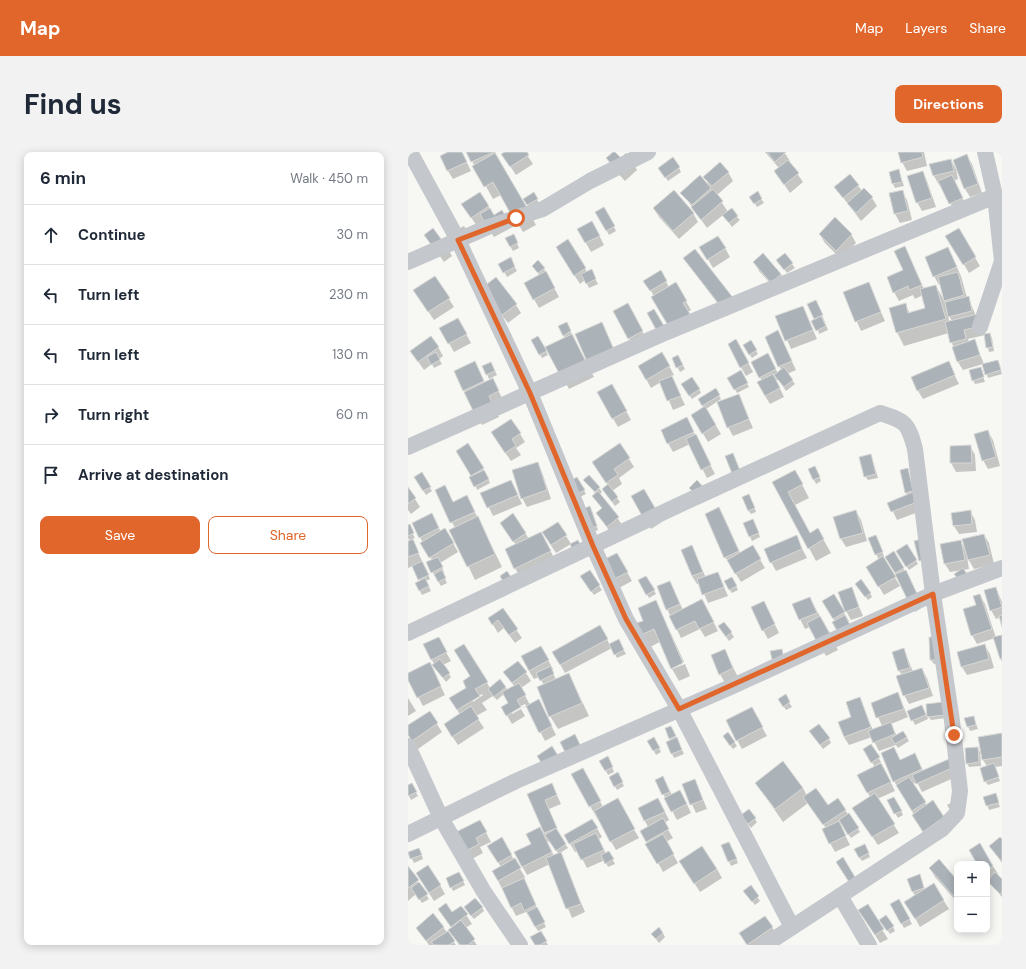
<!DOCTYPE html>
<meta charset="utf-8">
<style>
:root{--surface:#fff;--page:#f2f2f3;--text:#1f2937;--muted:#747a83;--line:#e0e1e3;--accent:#e0662b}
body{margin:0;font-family:"DM Sans",sans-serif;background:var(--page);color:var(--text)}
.controls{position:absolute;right:12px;bottom:12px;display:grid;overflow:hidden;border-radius:8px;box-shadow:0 2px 10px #0003}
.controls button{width:36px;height:36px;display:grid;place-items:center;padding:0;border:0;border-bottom:1px solid var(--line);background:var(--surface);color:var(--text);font:20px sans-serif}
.stop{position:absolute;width:12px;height:12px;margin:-9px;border:3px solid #e0662b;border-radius:50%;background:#fff}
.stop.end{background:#e0662b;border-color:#fff;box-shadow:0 1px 4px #0008}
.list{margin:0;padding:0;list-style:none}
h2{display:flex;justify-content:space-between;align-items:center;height:52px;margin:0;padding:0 16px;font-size:17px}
h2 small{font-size:13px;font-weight:400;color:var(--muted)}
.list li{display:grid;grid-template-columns:26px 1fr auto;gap:12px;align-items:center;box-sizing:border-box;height:60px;padding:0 16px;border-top:1px solid var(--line)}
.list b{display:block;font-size:15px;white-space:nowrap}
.list em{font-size:13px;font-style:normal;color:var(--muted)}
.actions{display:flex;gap:8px;padding:12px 16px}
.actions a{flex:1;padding:9px 0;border:1px solid var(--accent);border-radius:8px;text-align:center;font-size:14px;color:var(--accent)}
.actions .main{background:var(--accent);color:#fff}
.icon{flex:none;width:22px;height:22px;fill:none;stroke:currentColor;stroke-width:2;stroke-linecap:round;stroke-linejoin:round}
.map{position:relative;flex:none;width:594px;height:793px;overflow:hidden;border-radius:8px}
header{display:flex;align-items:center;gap:24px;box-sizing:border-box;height:56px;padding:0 20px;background:var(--accent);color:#fff}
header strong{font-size:19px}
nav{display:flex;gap:22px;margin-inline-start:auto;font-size:14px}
.intro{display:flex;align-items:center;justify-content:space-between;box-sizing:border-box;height:96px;padding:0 24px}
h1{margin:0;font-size:28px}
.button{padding:10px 18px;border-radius:8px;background:var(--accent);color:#fff;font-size:14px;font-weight:700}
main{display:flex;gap:24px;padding:0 24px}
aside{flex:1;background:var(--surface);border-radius:8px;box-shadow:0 2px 10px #0003}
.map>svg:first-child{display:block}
.shadow{fill:#0003;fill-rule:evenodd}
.building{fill:#abb2b8;stroke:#d8d9d6}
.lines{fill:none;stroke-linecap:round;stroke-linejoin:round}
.minor{stroke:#c4c7cb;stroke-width:16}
.route{stroke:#e0662b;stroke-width:5}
</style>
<header>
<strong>Map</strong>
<nav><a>Map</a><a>Layers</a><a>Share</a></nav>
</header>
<div class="intro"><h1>Find us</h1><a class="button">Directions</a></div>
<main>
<aside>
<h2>6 min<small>Walk · 450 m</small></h2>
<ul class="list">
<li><svg class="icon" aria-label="ahead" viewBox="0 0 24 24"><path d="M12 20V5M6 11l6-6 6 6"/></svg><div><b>Continue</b></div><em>30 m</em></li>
<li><svg class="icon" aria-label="left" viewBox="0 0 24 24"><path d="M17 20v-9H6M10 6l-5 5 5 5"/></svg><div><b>Turn left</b></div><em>230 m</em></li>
<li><svg class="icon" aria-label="left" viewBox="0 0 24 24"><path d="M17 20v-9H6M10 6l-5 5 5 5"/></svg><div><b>Turn left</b></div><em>130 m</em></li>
<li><svg class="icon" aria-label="right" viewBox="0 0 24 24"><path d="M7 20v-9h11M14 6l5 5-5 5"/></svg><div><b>Turn right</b></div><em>60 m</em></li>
<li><svg class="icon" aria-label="arrive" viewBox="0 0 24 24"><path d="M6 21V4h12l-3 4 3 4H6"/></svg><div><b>Arrive at destination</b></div></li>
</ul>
<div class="actions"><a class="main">Save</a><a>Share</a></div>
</aside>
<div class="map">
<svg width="594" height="793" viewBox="0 0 594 793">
<rect width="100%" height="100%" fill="#f7f7f4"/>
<g class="shadow">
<path d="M43,0h11l9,19 -18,8 -5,-8z"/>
<path d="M59,0h28l41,73 -13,7 -22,-37 -8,4z"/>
<path d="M99,0h18l8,12 -17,11 -8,-12z"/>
<path d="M357,0h19l6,9 -1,1 14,20 -13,11 -15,-22 4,-3z"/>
<path d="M491,0h25l3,14 -20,5 -5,-9z"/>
<path d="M559,4l5,8 10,29 -12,4 -5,-8z"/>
<path d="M213,7l11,2 5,9 -12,11 -13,-14z"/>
<path d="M543,8l5,9 2,10 -4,2 13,26 -12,5 -14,-28 -2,1 -5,-9 -3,-11z"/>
<path d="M271,16l2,4 -13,9 -6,-9z"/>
<path d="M491,19l5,15 -9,2 -2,-4z"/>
<path d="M320,20l5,9 -16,14 11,17 9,5 3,3 -8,7 -9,-12 -16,13 -25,-35 28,-5 -5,-11z"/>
<path d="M514,20l5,9 9,26 -14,4 -5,-9z"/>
<path d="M442,23l12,16 10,7 5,8 -16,15 -26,-34z"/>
<path d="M494,39l5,9 5,20 -12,3 -5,-9 -5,-20z"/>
<path d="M125,41l6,10 -9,6 -6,-10z"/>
<path d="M349,41l7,10 -7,4 -6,-10z"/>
<path d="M80,54l6,10 8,-5 9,17 -17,9 -5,-8 -12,-3 -9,-13z"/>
<path d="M196,56l12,23 -7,4 -12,-23z"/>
<path d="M246,57l39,4 5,9 -19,17 -20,-22z"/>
<path d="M56,74l3,4 5,12 -14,-13z"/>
<path d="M170,77l19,2 7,14 -13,7z"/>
<path d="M550,77l22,37 -11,7 -22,-37z"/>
<path d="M443,82l5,9 -15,16 -16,-16 -5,-8z"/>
<path d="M17,83l22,12 5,9 -8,6z"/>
<path d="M98,87h9l4,9 -6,3z"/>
<path d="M159,89l20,31 6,3 5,9 -9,4 -4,-8 -5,4 -18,-28z"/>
<path d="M317,96l5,9 -17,11 -7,-12z"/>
<path d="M497,96l19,41 12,-3 9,16 -4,-18 -2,1 -5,-9 14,-28 13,28 6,22 1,-1 8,19 7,8 2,11 5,-1 2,4 2,13 -5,1 -4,-17 -17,4 1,3 5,-2 10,24 14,-3 4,13 -14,4 -5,-14 -20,6 -5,-8 -9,-29 -45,13 -7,-14 8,-27 5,8 17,-4 -4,-14 -8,4 -2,-4 -14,6 -5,-9 10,-21zM540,162l4,7 -3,1z"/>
<path d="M355,102l18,20 5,9 -9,8 -18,-20 -5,-9z"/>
<path d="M377,103l10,13 -8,5 -7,-9z"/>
<path d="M276,106l54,50 -11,8z"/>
<path d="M102,107l7,12 -10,6 -7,-13z"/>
<path d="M136,117l15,28 -20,11 -5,-9 6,-24 -5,-5z"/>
<path d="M252,120l9,15 6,-4 16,27 -3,2 -34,-16 -9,-15z"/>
<path d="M27,125l19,30 -20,13 -14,-21z"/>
<path d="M460,131l17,38 -24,10 -17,-38z"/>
<path d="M80,145l28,8 5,8 -13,10z"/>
<path d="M400,153h10l10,25 -9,4 -3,-14z"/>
<path d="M395,155l14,32 -26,10 -14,-32z"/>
<path d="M206,160l18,1 15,27 -13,7z"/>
<path d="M50,167l13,24 -17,9 -13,-23z"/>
<path d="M158,171l28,54 -25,12 -7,-13 3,-38 -6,-11z"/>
<path d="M370,180l18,38 -9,4 8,10 -9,7 -8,-12 -2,1 8,17 -14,7 -5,-8 -3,-15 -10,-19 15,-7 11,18 3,-3 -15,-33z"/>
<path d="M130,185l10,18 -6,3 -10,-18z"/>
<path d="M343,190l7,12 -6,4 -8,-12z"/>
<path d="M30,195l5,9 -4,3 3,5 -8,4 -2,-4 -8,6 -7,-10z"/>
<path d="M333,197l12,23 -7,4 -5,-9z"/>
<path d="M254,201l12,22 -3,1 14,29 -12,5 -12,-28 -10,6 -12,-22z"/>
<path d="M265,207l7,1 5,9 -5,3z"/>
<path d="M540,210l11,22 -36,15 -5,-8z"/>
<path d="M76,215h9l4,8 -8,4z"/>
<path d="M572,216l5,14 -10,2 -2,-4z"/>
<path d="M47,219h24l6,12 12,5 6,12 -10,5 6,12 -17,8z"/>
<path d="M332,220l9,15 -12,6 -8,-15z"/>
<path d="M204,233l19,35 -13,7 -20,-34z"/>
<path d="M274,233l17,4 2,4 -9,6z"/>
<path d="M307,238l6,9 -15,10 15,25 -13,8 -16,-27 12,-7 -5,-8z"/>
<path d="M330,243l15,33 -20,8 -5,-9z"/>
<path d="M279,267l28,55 -8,4 -17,-34 -17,8 -5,-9z"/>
<path d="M580,279l5,9 7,26 -12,3 -5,-9z"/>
<path d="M112,282l5,8 -9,6 5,7 -10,6 -14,-20z"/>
<path d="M562,294l5,9 1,16 -20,1 -5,-9v-16z"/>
<path d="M463,303l7,23 -10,2 -3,-4z"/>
<path d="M221,307l5,8 -15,11 3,6 -10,7 8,11 -5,4 -9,-13 2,-8 -10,-14z"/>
<path d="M54,308l21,8 7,15 -13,7 -4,-13z"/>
<path d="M129,311l5,9 9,27 -24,8 -5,-9z"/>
<path d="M499,317l14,42 -24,9 -8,-17 19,-8 -2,-2z"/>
<path d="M387,319l14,27 -14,7 15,29 8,-4 13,23 -15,8 -42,-78z"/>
<path d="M409,319l4,10 -5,3 -2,-4z"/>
<path d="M13,321l11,18 -6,4 -11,-18z"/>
<path d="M181,324l10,12 3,4 -2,2 23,32 -11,9 -15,-22 5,-4 -8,-13 2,-2 -9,-10z"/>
<path d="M168,326l10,16 -6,3z"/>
<path d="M103,329l11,23 -29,12 -11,-23z"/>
<path d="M0,336l12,19 -9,7 -3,-4z"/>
<path d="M236,338l18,32 -11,7 -19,-32z"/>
<path d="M28,339l14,4 3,8 14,-7 35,71 -27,13 -24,-50 4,-2z"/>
<path d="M343,347l5,13 -5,2 -3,-4z"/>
<path d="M184,359l6,19 -8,3z"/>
<path d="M448,359l5,9 6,21 -21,6 -5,-8z"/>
<path d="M562,359l5,9 2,12 -18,2 -5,-8z"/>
<path d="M316,365l16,36 12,-7 13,22 -24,14 -16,-25z"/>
<path d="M28,371l5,9 4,-3 13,23 -18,11 4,9 -2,1 5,10 -6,3 -14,-23 5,-3 -12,-23z"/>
<path d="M336,372h11l5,13 -8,4z"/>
<path d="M0,374l7,12 -3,1 18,40 -4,2 5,10 -9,4 -6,-11 5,-2 -8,-16 -5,2v-26l2,-1 -2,-3z"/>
<path d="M98,379l19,2 4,6 17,3 9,18 -35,17 -5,-9 1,-23z"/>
<path d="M576,383l5,8 5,21 -20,5 -7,-12 2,12 -19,3 -5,-8 15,-23 6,9z"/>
<path d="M158,384l5,8 -15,9 -8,-12z"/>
<path d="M388,385l11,21 -31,13 -5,-9z"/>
<path d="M469,388l7,16 -2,1 18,29 -16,9 -17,-28 12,-7 -3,-6z"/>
<path d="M499,394l11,18 -9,6 -11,-18z"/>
<path d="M284,395l14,31 12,-5 10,23 -20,7 -8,-19h-3l-5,-8z"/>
<path d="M486,401l16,27 13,27 -8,5 -28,-55z"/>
<path d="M214,411l10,18 -15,8 -5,-9z"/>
<path d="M181,419l13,19 -8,5 -10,-14z"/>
<path d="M238,425l10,17 -7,4 -10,-17z"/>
<path d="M262,430l13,28 24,-1 11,22 -13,6 -5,-8 -19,9 -14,-29z"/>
<path d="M326,430l4,8 -6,3 -3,-4z"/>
<path d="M443,436l12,28 -12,4 -5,-9z"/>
<path d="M451,436l11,5 2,4 -4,3z"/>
<path d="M588,436l6,14v21l-1,-6 -5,2 -5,-9z"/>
<path d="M425,443l16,26 -1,1 -13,-1 -7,-11z"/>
<path d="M572,443l5,9 11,34 6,-2v26l-7,-24 -18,6 -5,-9z"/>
<path d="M402,446l28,52 -12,6 -16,-29 -5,2 -12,-24z"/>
<path d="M248,449l28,61 -13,5 -11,-25 -10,5 -8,-13z"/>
<path d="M94,457l20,29 -7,5 -11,-15 -6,5 -9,-15z"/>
<path d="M360,458l11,23 -11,6 -5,-9z"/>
<path d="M316,471l10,14 -5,4 -10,-14z"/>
<path d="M192,475l10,18h11l5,9 -9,4 -5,-10 -47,25 -12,-21z"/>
<path d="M522,486l10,25 -6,1 -3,-4z"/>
<path d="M56,493l26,43 16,-1 1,3 7,-4 -9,-14 21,1 5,8 -10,7 9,17 13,4 13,26 -11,6 -18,-35 -6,3 4,7 -13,8 -10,-17 7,-4 -5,-9 -7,6 -4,-4 -11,7 5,7 -11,6 8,12 -26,17 -8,-12 10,-18 -9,-17 17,-10 3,-11zM74,542l1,1 -10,7v-2zM117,552l1,2 -14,8v-3z"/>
<path d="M577,494l5,8 4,14 -27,7 -5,-8z"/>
<path d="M35,495l8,14 -8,4 8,12 -5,5 -10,-13 -4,-9z"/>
<path d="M133,495l12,22 -1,1 4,10 13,-6 20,42 -31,13 -8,-13 -6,-31 -5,-8 -5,2 -5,-8z"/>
<path d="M496,497l9,23 9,-3 5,9 6,18 -24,8 -5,-9 -2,-20 -3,-4z"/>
<path d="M316,498l14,27 -13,6 -5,-9z"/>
<path d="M277,512l5,12 -11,5 -7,-12z"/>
<path d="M26,520l11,23 -22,11 -15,-28v-4z"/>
<path d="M490,542l10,23 -17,7 6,12 6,-4 6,9 -11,7 -2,-3 -17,6 -7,-14 -23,8 -5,-8 15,-39 14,32 9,-4 -10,-23z"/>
<path d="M377,544l7,11 -6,3 -7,-11z"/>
<path d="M0,546l8,13 -8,5z"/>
<path d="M535,551l3,15 -15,2 -3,-4z"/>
<path d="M516,558l4,9 -13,6 -6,-13z"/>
<path d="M21,560l13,20 -24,17 -10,-15v-8z"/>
<path d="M348,565l11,19 -25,13 -5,-9z"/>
<path d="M565,565l5,12 -8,2 -5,-12z"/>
<path d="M265,579l11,23 -10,4 -7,-16 4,-1 -1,-3z"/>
<path d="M320,581l9,13 -4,3 -7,-9z"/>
<path d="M594,582v32l-7,1 5,14 -12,4 -3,-4 2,-15 -4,-6 -3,-22z"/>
<path d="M405,584l16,3 2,4 -8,6z"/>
<path d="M246,586l7,14 -5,3 -7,-14z"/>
<path d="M463,593l10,17 -5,3 10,8 9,18 -18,8 22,34 -21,12 -19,-28 11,-20 -11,-22 16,-8 -11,-17z"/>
<path d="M569,596l3,4 1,14 -12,1 -2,-4z"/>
<path d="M486,597l6,11 14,-6 9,17 25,-10 8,16 -34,15 -5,-10 -4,2 14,22 17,12 -15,22 -35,-59z"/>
<path d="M193,609l9,1 4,10 -6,3z"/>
<path d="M209,621l7,13 -7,4 -7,-13z"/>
<path d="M179,625l16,30 14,-7 22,38 -23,12 -26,-44z"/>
<path d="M248,628l9,1 7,14 13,5 6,13 -14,7z"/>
<path d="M287,628l12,29 -11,4 -13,-28z"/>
<path d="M348,631l47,5 4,8 21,10 17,4 15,22 -9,6 -9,-14 -2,1 10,20 -15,7 -5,-9 -4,-15 -18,-25 -25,19z"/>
<path d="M3,633l7,11 -7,4 -3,-6v-8z"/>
<path d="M148,641l5,11 -12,5 11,28 8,11 -8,5 25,59 -13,6 -22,-54 -23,11 -5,-9 18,-38 6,7 -18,-41zM142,689l8,12v1l-4,2 -7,-14z"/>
<path d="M587,642l5,13 -11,3 -5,-13z"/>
<path d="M486,646l9,17 -5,3 -10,-17z"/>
<path d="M546,649l9,17 -6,3 -10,-16z"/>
<path d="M255,656l6,12 -5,3 9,15 -7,4 12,21 -15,9 -22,-41 7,-4 -9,-18z"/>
<path d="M347,667l2,3 -6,6 -6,-8z"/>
<path d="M184,668l10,17 -3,2 7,15 3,-1 6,11 -7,3 -3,-7 -18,8 -9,-17 -3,1 -10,-17z"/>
<path d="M72,669l11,21 -11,5 3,6 -11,6 -5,-9z"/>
<path d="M93,687l24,38 -2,2 23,48 -8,4 -12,-19 -10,4 -23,-45 8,-4 -12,-21z"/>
<path d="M594,689v22l-11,-16z"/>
<path d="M571,693l23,35v17l-14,-16 -1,-17h-9z"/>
<path d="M314,694l9,1 7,16 -7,3z"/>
<path d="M459,697l3,8 -8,4 -3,-4z"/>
<path d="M1,701h12l2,6 -9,4z"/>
<path d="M0,716l21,31 -7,4 -6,-9 -8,7z"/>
<path d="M522,716l27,14v20l-22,-25z"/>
<path d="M309,717l5,9 -22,14 -14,-22z"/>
<path d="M9,722l23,11 5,9 -11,7z"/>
<path d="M511,723l6,15 9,-5 15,24 -29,18 -14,-25 9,-6 -2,-4z"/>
<path d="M53,725l4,8 -12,6 -2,-4z"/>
<path d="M343,735l9,14 -5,4 -8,-10z"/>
<path d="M491,748l13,24 -8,4 -13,-23z"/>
<path d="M459,754l21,33 -8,4 -15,-24z"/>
<path d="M53,755l11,17 -7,4 12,17h-18l-9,-15 2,-2 -13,-19 13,5z"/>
<path d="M74,755l2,4 -10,8 -7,-8z"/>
<path d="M473,768l12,7 2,4 -5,3z"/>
<path d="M35,775l13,18h-27l-12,-17z"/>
<path d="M364,775l5,9 -13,9h-17l-1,-3z"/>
<path d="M132,780l8,13h-12z"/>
<path d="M255,781l2,4 -6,6 -7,-9z"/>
</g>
<g class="building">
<path d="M40,0h14l5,10 -20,9 -7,-15z"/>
<path d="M58,0h28l-23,10z"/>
<path d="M97,0h22l2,3 -19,12 -9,-13z"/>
<path d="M205,0h2l6,6 5,-5 6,8 -13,12 -13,-15z"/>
<path d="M359,0h19l-11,10z"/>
<path d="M490,0h24l1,5 -22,6z"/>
<path d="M87,1l34,58 -15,9 -21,-38 -9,5 -12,-21z"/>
<path d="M559,2l11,30 -14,5 -11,-29z"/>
<path d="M265,5l7,10 -15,11 -7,-10z"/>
<path d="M543,7l3,12 -21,5 -4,-12z"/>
<path d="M380,8l11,13 -15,12 -10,-14z"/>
<path d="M312,10l9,10 -17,14 -9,-9z"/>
<path d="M491,17l3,13 -10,2 -3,-12z"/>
<path d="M515,19l9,27 -16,5 -9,-27z"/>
<path d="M442,22l9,11 -16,13 -9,-11z"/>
<path d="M292,23l11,13 -19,17 -12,-12z"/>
<path d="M544,23l11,23 -14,6 -11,-23z"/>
<path d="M456,36l9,9 -17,16 -9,-10z"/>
<path d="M305,37l10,12 -22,19 -10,-13z"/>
<path d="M266,38l20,23 -21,18 -20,-23z"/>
<path d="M495,38l5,21 -14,3 -5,-21z"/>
<path d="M350,39l4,8 -8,5 -5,-7z"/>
<path d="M72,40l9,14 -18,12 -10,-14z"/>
<path d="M126,40l4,7 -11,6 -4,-6z"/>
<path d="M196,55l11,19 -9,5 -11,-19z"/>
<path d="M82,56l4,7 8,-5 5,9 -19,10 -8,-15z"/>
<path d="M324,56l6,8 -9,7 -7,-8z"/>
<path d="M427,65l17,17 -16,17 -17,-17z"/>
<path d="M184,69l8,15 -15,7 -8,-14z"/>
<path d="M25,76l14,19 -9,7 -14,-19z"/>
<path d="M551,76l17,29 -13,8 -18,-29z"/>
<path d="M106,82l4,9 -8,4 -5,-9z"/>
<path d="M310,84l8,12 -19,12 -8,-13z"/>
<path d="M160,87l18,29 -12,8 -18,-29z"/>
<path d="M497,94l17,39 -13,5 -1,-4 -15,7 -6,-16 16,-7 -9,-19z"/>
<path d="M540,95l9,20 -24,10 -8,-20z"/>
<path d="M287,97l39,50 -12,9 -39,-50z"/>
<path d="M355,101l18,21 -10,9 -18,-21z"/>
<path d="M377,101l8,10 -9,7 -8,-10z"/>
<path d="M103,105l4,10 -12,6 -5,-9z"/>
<path d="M130,108l7,8 -7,5 -6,-7z"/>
<path d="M184,117l4,10 -10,5 -5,-10z"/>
<path d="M253,118l6,11 -17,10 -7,-10z"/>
<path d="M138,119l9,17 -22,12 -9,-17z"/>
<path d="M550,120l6,23 -20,6 -6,-24z"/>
<path d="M27,124l15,22 -22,14 -15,-22z"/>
<path d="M88,125l21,27 -15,11 -20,-27z"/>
<path d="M268,130l11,19 -4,2 7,11 -21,13 -18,-30z"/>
<path d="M461,130l12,30 -26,10 -12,-30z"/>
<path d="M528,133l10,34 -50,14 -7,-25 17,-5 2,10 17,-5 -5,-19z"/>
<path d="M561,144l3,15 -24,6 -3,-15z"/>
<path d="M408,148l7,15 -9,4 -7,-15z"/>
<path d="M220,151l15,28 -15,8 -15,-28z"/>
<path d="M395,154l10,24 -28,11 -10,-25z"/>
<path d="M246,157l13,22 -8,4 -12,-22z"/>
<path d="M570,162l3,12 -17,4 2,9 -16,4 -5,-21z"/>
<path d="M413,164l5,10 -10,5 -5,-10z"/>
<path d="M50,166l9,16 -19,10 -9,-16z"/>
<path d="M159,170l4,9 -8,5 -5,-10z"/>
<path d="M194,170l13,30 -27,12 -13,-30z"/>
<path d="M370,178l14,31 -14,6 -13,-30z"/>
<path d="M582,181l3,14 -7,1 -2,-14z"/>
<path d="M164,182l15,30 -26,13 -16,-30z"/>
<path d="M23,184l8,11 -21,15 -8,-11z"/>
<path d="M130,184l9,15 -8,4 -8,-15z"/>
<path d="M328,187l13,24 -9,5 -12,-24z"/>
<path d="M567,187l5,16 -23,7 -5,-15z"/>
<path d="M343,188l6,10 -8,5 -6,-10z"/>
<path d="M28,200l4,8 -9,5 -4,-8z"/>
<path d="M254,200l8,14 -24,14 -8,-14z"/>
<path d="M360,201l8,16 -17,9 -8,-16z"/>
<path d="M270,203l5,10 -7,3 -4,-10z"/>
<path d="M590,208l3,10 -16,5 -3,-11z"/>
<path d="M67,209l9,20 -21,10 -9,-20z"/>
<path d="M541,209l6,14 -38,16 -6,-14z"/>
<path d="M83,210l4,9 -9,4 -4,-9z"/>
<path d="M376,215l9,13 -9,7 -10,-12z"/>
<path d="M573,215l3,10 -12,4 -3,-11z"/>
<path d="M333,218l7,13 -14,7 -7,-12z"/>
<path d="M365,222l7,14 -15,8 -8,-14z"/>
<path d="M264,224l9,20 -14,5 -8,-20z"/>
<path d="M284,225l8,12 -11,7 -8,-12z"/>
<path d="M85,226l6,13 -10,5 6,13 -19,8 -12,-25z"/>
<path d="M204,232l15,27 -15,8 -15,-27z"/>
<path d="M308,236l4,7 -18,11 -4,-7z"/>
<path d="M331,242l10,25 -22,9 -10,-26z"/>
<path d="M297,254l11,19 -14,9 -11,-19z"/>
<path d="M279,265l7,15 -27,12 -6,-14z"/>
<path d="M103,267l10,14 -9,6 4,7 -11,7 -14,-21z"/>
<path d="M580,278l8,27 -14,4 -8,-27z"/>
<path d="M288,282l15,31 -10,5 -15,-31z"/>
<path d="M60,291l16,25 -13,8 -15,-25z"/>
<path d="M212,291l10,15 -16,11 4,6 -12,8 -14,-21z"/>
<path d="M563,293l1,18h-22v-17z"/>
<path d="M325,301l8,20 -8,3 -8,-20z"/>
<path d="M463,302l5,20 -12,3 -5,-20z"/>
<path d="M130,310l9,28 -26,9 -9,-29z"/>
<path d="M407,314l5,11 -7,3 -5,-11z"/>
<path d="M500,316l5,23 -8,2 -5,-23z"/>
<path d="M76,318l5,9 -15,8 -5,-10z"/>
<path d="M387,318l8,14 -15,8 22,41 8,-5 6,11 -16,10 -36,-67z"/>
<path d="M14,320l9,15 -8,4 -9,-14z"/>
<path d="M181,323l11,12 -5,5 -12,-12z"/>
<path d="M169,325l8,13 -8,4 -7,-13z"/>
<path d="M103,328l7,15 -31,13 -7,-15z"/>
<path d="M289,328l9,10 -8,7 -9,-9z"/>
<path d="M200,332l10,13 -6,5 -10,-13z"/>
<path d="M37,333l8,17 14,-7 8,17 -25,11 -15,-33z"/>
<path d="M0,335l8,11 -8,6z"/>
<path d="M236,337l14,24 -13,8 -14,-25z"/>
<path d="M190,339l21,26 -12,10 -11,-14 6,-5 -10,-12z"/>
<path d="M505,340l4,10 -26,10 -4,-9z"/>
<path d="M341,342l6,14 -7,3 -6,-14z"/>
<path d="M182,354l7,20 -10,4 -7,-20z"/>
<path d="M311,355l20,44 -15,7 -19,-44z"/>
<path d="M448,358l7,23 -23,6 -7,-22z"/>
<path d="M563,358l1,14 -19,2 -2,-13z"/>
<path d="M24,361l7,15 -20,10 -7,-15z"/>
<path d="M105,361l13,20 -13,9 -13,-19z"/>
<path d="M70,364l17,38 -28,13 -18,-37z"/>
<path d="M345,367l6,14 -10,4 -6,-14z"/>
<path d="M150,370l9,13 -16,10 -9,-13z"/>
<path d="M2,372l4,9 -6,3v-11z"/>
<path d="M37,376l9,15 -25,15 -9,-15z"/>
<path d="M133,380l10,19 -37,18 -9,-20z"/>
<path d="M576,382l6,21 -22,5 -6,-21z"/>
<path d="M389,383l5,14 -32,14 -6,-14z"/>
<path d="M468,383l7,17 -8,3 -7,-17z"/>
<path d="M5,387l6,14 -11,4v-16z"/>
<path d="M513,387l6,19 -8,3 -5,-20z"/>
<path d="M170,388l7,14 -9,4 -6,-14z"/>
<path d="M553,388l4,20 -21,4 -4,-20z"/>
<path d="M499,392l10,16 -11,7 -10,-16z"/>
<path d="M284,393l11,27 -11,4 -11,-26z"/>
<path d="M345,393l8,14 -26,15 -8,-14z"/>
<path d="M486,399l10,17 -9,5 -10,-16z"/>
<path d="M209,401l11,19 -16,8 -11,-19z"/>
<path d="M475,404l13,21 -18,10 -12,-20z"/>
<path d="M30,405l5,10 -12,6 -5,-11z"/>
<path d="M14,409l7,14 -11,5 -6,-14z"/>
<path d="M555,416l6,9 -9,5 -6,-8z"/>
<path d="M34,418l4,8 -8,4 -4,-8z"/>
<path d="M182,418l10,15 -9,7 -11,-16z"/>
<path d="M498,418l13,28 -10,5 -14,-29z"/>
<path d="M99,419l6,9 -8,5 -5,-9z"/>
<path d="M310,420l6,15 -22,8 -5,-16z"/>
<path d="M238,424l9,14 -9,5 -8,-15z"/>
<path d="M324,425l5,9 -8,4 -5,-9z"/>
<path d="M17,426l4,8 -10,5 -4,-8z"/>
<path d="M453,427l10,14 -6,4 -10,-13z"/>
<path d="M262,429l10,23 -14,6 -9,-24z"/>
<path d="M444,435l7,20 -14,5 -7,-20z"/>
<path d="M588,435l6,20 -12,4 -6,-21z"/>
<path d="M426,442l11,18 -12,7 -11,-18z"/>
<path d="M572,442l12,35 -21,7 -8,-27 13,-4 -3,-9z"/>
<path d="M402,445l7,16 -18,7 -7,-16z"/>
<path d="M294,447l12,23 -15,7 -4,-8 -19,9 -7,-14z"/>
<path d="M248,448l27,63 -12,6 -17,-40 -13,6 -5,-12 7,-2 -5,-13z"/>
<path d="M356,449l11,23 -13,7 -11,-24z"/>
<path d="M95,456l15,21 -9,6 -11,-15 -6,5 -4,-7z"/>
<path d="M437,463l7,14 -12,7 -8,-14z"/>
<path d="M594,463v12l-3,-11z"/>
<path d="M412,464l14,25 -14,7 -13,-25z"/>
<path d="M316,470l8,10 -6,5 -8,-11z"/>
<path d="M192,473l8,14 -48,26 -8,-13z"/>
<path d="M594,483v24h-2l-7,-22z"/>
<path d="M31,485l8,15 -16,8 -8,-16z"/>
<path d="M521,485h8l2,23h-9z"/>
<path d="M211,487l5,11 -10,5 -5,-11z"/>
<path d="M56,492l24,38 -13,7 5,7 -23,14 -8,-12 17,-10 -3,-7 7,-5 -16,-26z"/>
<path d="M577,492l4,15 -28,8 -4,-15z"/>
<path d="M133,494l8,14 -20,11 -8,-15z"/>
<path d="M496,496l6,20 -12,3 -6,-19z"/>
<path d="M317,497l8,19 -14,7 -8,-20z"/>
<path d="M374,497l2,11 -11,3 -3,-12z"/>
<path d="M32,507l10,14 -7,5 -11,-13z"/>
<path d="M110,509l9,11 -15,11 -9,-11z"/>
<path d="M22,510l11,24 -24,12 -9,-18v-7z"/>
<path d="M143,514l3,8 -14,7 -4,-8z"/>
<path d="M514,516l7,20 -26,8 -7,-20z"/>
<path d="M161,521l13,30 -33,14 -12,-30z"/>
<path d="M92,527l6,8 -12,10 -6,-8z"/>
<path d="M111,531l7,12 -9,5 4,7 -15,9 -5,-9 7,-4 -6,-11z"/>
<path d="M490,540l6,17 -28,9 -5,-15z"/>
<path d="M378,542l4,8 -7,5 -5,-8z"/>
<path d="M452,545l11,30 -27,10 -6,-15 13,-5 -5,-15z"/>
<path d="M131,547l13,27 -13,7 -13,-27z"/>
<path d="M535,550l2,13 -18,2 -1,-13z"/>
<path d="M514,553l4,10 -15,6 -4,-10z"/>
<path d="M63,554l8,13 -27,18 -8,-13z"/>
<path d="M344,555l11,20 -27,14 -10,-21z"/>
<path d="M22,559l8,12 -26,18 -4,-6v-10z"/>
<path d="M566,564l2,9 -9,2 -3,-9z"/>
<path d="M483,570l4,12 -22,9 -5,-12z"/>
<path d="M411,572l11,14 -10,7 -11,-14z"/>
<path d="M263,574l5,10 -7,3 -4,-11z"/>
<path d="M495,579l4,6 -12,7 -4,-6z"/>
<path d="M320,580l7,10 -5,4 -7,-10z"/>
<path d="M594,581v24l-20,3 -4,-23z"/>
<path d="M167,582l7,15 -15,7 -7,-14z"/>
<path d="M246,585l6,11 -7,3 -6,-10z"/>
<path d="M269,585l5,13 -11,4 -5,-12z"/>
<path d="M463,592l9,13 -9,6 -8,-14z"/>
<path d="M144,594l7,11 -15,10 -7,-11z"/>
<path d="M486,595l6,13 15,-7 7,16 -29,13 -12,-29z"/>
<path d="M570,595l1,15 -13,2 -1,-16z"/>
<path d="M200,604l5,11 -8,4 -6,-10z"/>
<path d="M541,607l3,9 -36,16 -4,-9z"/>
<path d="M375,609l20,27 -28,21 -20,-26z"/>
<path d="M473,611l10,19 -24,11 -10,-18z"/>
<path d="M586,611l5,14 -15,5 -4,-14z"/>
<path d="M175,616l18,33 -12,6 -18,-33z"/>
<path d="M210,620l5,10 -9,5 -5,-10z"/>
<path d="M255,624l7,16 -8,3 -7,-15z"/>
<path d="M501,625l17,25 -14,9 -16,-26z"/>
<path d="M287,627l8,21 -13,5 -8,-21z"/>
<path d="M4,631l5,9 -9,4v-11z"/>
<path d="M144,631l5,12 -12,5 12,28 -13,5 -17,-39z"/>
<path d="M408,636l12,17 10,-7 8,12 -23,15 -20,-28z"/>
<path d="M272,638l7,14 -16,8 -7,-14z"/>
<path d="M467,641l20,31 -23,13 -20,-29z"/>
<path d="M588,641l3,10 -13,3 -3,-9z"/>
<path d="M486,645l8,14 -8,3 -7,-14z"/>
<path d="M210,646l17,31 -25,13 -16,-31z"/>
<path d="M250,646l7,14 -21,9 -6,-13z"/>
<path d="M525,648l11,17 -21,15 -11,-17z"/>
<path d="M341,657l7,9 -8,6 -7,-9z"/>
<path d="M441,661l10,15 -11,7 -9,-15z"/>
<path d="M255,666l6,11 -23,13 -6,-11z"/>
<path d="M184,667l6,9 -29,16 -5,-9z"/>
<path d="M72,668l7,12 -11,6 3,6 -13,7 -10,-19z"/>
<path d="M431,669l7,15 -17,8 -7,-15z"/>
<path d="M132,675l12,25 -30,15 -8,-15 17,-8 -5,-10z"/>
<path d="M148,676l10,16 -10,7 -11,-16z"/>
<path d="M188,681l8,17 -23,10 -8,-16z"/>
<path d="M255,682l11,20 -17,10 -12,-20z"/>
<path d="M94,685l10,18 -14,8 -11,-17z"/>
<path d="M592,685l2,2v23l-13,-16z"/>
<path d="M321,690l8,17 -9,3 -7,-17z"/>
<path d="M572,691l13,23 -6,4v-6h-10l-8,-14z"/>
<path d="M457,692l4,9 -10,5 -5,-9z"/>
<path d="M294,694l15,23 -23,15 -15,-23z"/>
<path d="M11,696l3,7 -12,4 -2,-7z"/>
<path d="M201,699l5,8 -9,5 -4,-9z"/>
<path d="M153,700l20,52 -15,5 -20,-51z"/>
<path d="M435,705l12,20 -6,5 -13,-20z"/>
<path d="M107,706l6,10 -23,13 -6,-10z"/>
<path d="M531,707l18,21v20l-28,-32z"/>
<path d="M20,713l13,20 -12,8 -13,-20z"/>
<path d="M0,714l11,14 -11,8z"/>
<path d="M51,720l5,9 -14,7 -4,-10z"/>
<path d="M587,720l7,7v13l-2,2 -13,-13z"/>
<path d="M512,722l4,14 -12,4 -5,-13z"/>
<path d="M116,726l12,27 -12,6 -3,-8 -10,5 -9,-20z"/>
<path d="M11,730l9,12 -9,6 -8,-12z"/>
<path d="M526,731l10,17 -29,19 -11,-17z"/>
<path d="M343,733l8,11 -7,6 -9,-11z"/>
<path d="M67,746l8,9 -12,9 -7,-9z"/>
<path d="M491,747l11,20 -9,5 -11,-20z"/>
<path d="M38,751l6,9 9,-6 7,8 -17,13 -13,-18z"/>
<path d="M460,752l16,25 -9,6 -17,-25z"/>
<path d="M129,755l8,15 -10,5 -8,-15z"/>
<path d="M25,761l11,14 -18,14 -10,-13z"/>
<path d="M478,763l8,11 -7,5 -8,-11z"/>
<path d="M357,764l8,11 -26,18 -8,-12z"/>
<path d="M53,768l14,19 -7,6h-8l-12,-15z"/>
<path d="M251,775l4,6 -7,6 -5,-5z"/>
<path d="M40,779l7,10 -6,4h-15l-3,-3z"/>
<path d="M133,779l6,10 -7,4h-5l-5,-8z"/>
</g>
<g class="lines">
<g class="minor">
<path d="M2,0l48,88 72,153 63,153 33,73 53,90 113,218"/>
<path d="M0,110l80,-35 55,-18 47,-28 58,-29"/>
<path d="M572,175l22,-66 -7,-65 -10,-44"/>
<path d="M0,295l259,-115 328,-136"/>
<path d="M0,481l273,-129 199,-91c26,8 28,10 35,36l18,145 19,127 8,70 -3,22 -15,16 -177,116"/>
<path d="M0,594l33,72 43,74 36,53"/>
<path d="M0,682l108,-53 217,-95 200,-92 69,-26"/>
<path d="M432,744l29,49"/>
</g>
</g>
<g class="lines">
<path class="route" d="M108,66l-58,22 72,153 63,153 33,73 53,90 254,-115 21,141"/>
</g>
</svg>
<div class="controls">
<button>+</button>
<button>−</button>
</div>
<div class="stop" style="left:108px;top:66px"></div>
<div class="stop end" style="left:546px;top:583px"></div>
</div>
</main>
